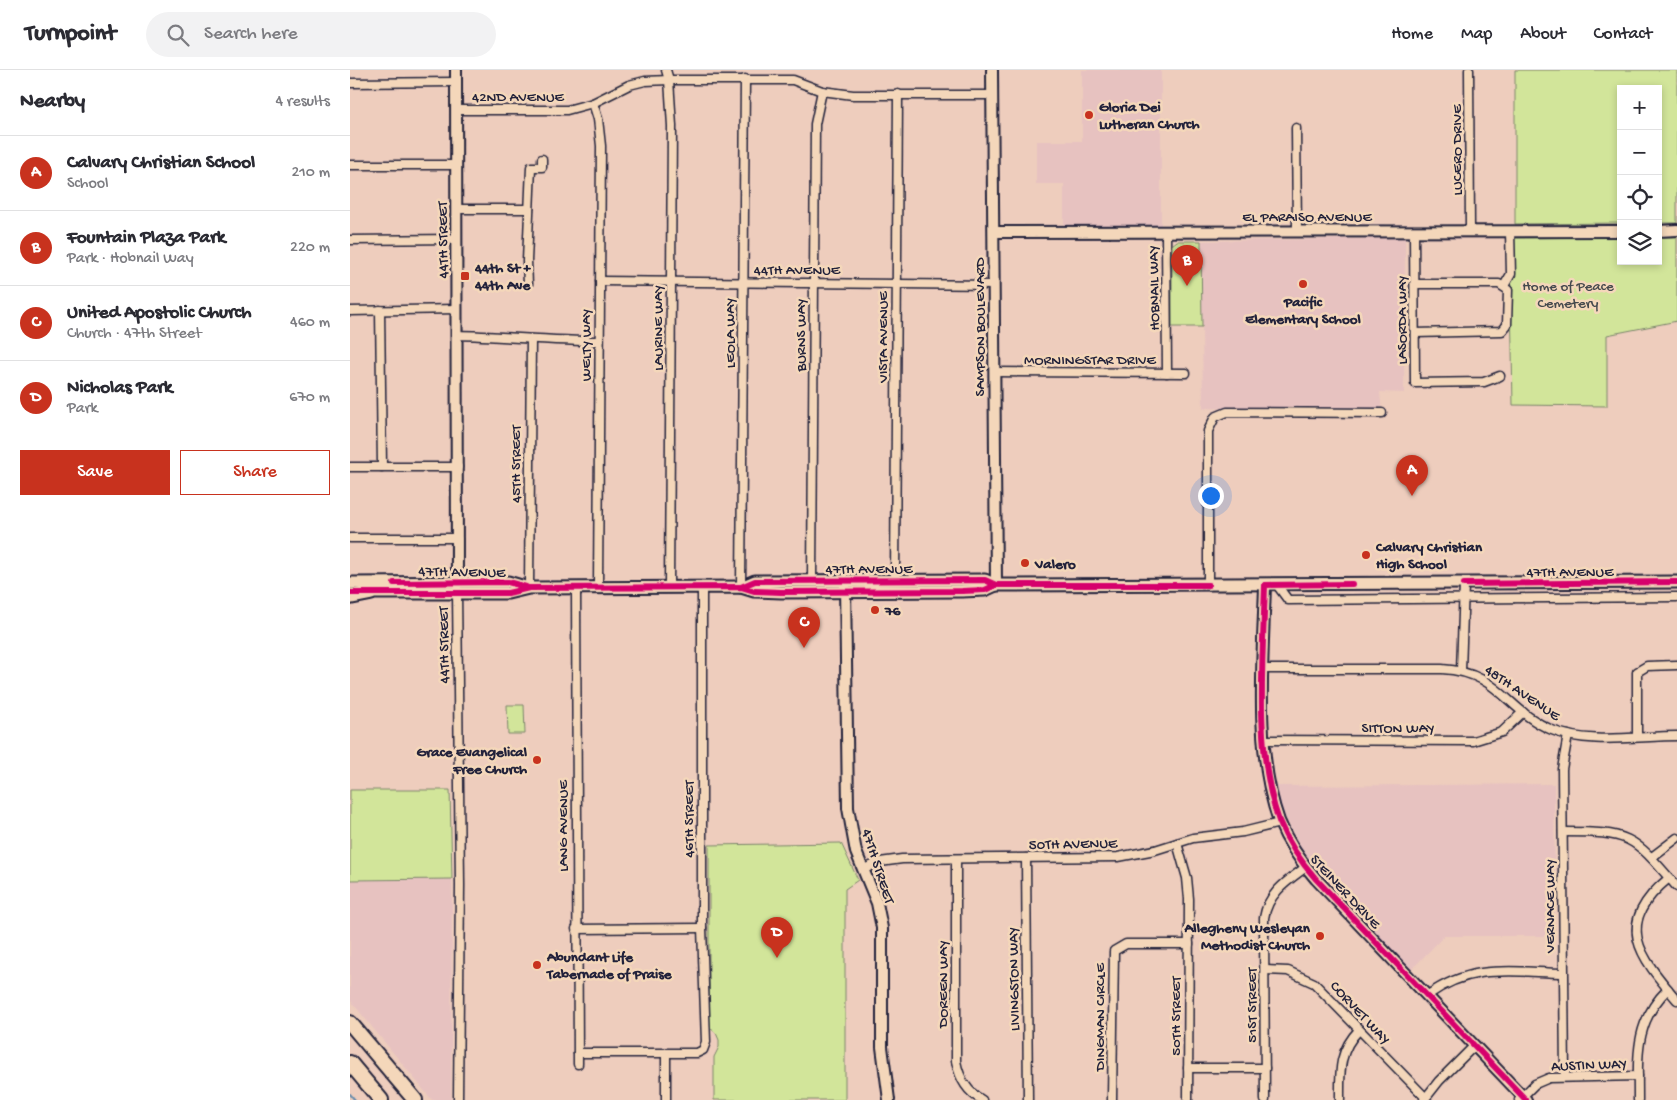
<!DOCTYPE html>
<meta charset="utf-8">
<style>
:root{--surface:#fff;--page:#f2f2f3;--text:#2b2b33;--muted:#7c7c81;--line:#e1e1e2;--accent:#c8321e}
body{margin:0;font-family:"Gochi Hand",sans-serif;background:var(--page);color:var(--text)}
.controls{position:absolute;right:15px;top:15px;display:grid;overflow:hidden;border-radius:0px;box-shadow:0 2px 8px #0003}
.controls button{width:45px;height:45px;display:grid;place-items:center;padding:0;border:0;border-bottom:1px solid var(--line);background:var(--surface);color:var(--text);font:25px sans-serif}
.you{position:absolute;left:860px;top:425px;width:18px;height:18px;margin:-12px;border:4px solid #fff;border-radius:50%;background:#1a73e8;box-shadow:0 0 0 8px #1a73e833}
.badge{display:grid;place-items:center;width:32px;height:32px;border-radius:50%;background:var(--accent);color:#fff;font-size:16px;font-weight:700}
.pin{position:absolute;translate:-50% -41px;filter:drop-shadow(0 1px 2px #0008)}
.pin::after{content:'';position:absolute;top:26px;width:18px;height:15px;background:inherit;clip-path:polygon(0 0,100% 0,50% 100%)}
.list{margin:0;padding:0;list-style:none}
h2{display:flex;justify-content:space-between;align-items:center;height:65px;margin:0;padding:0 20px;font-size:21px}
h2 small{font-size:16px;font-weight:400;color:var(--muted)}
.list li{display:grid;grid-template-columns:32px 1fr auto;gap:15px;align-items:center;box-sizing:border-box;height:75px;padding:0 20px;border-top:1px solid var(--line)}
.list b{display:block;font-size:19px;white-space:nowrap}
.list p{margin:0;font-size:16px;white-space:nowrap;color:var(--muted)}
.list em{font-size:16px;font-style:normal;color:var(--muted)}
.actions{display:flex;gap:10px;padding:15px 20px}
.actions a{flex:1;padding:11px 0;border:1px solid var(--accent);border-radius:0px;text-align:center;font-size:18px;color:var(--accent)}
.actions .main{background:var(--accent);color:#fff}
.icon{flex:none;width:28px;height:28px;fill:none;stroke:currentColor;stroke-width:2;stroke-linecap:round;stroke-linejoin:round}
.map{position:relative;flex:none;width:1327px;height:1030px;overflow:hidden}
header{display:flex;align-items:center;gap:30px;box-sizing:border-box;height:70px;padding:0 25px;background:var(--surface);border-bottom:1px solid var(--line)}
header strong{font-size:24px}
nav{display:flex;gap:28px;margin-inline-start:auto;font-size:18px}
.search{width:350px;height:45px;background:var(--page);display:flex;align-items:center;gap:12px;box-sizing:border-box;padding:0 18px;border-radius:28px;color:var(--muted);font-size:19px}
main{display:flex}
aside{flex:1;background:var(--surface)}
.map>svg:first-child{display:block}
.built{fill:#e7c2c0}
.green{fill:#d2e59a;stroke:#7a846a}
.lines{fill:none;stroke-linecap:round;stroke-linejoin:round}
.stream{stroke:#688cac;stroke-width:2}
.minor-casing{stroke:#22223b;stroke-width:11}
.tertiary-casing{stroke:#22223b;stroke-width:14}
.secondary-casing{stroke:#22223b;stroke-width:15}
.motorway-casing{stroke:#22223b;stroke-width:18}
.minor{stroke:#f4d7ba;stroke-width:8}
.tertiary{stroke:#f4d7ba;stroke-width:10}
.secondary{stroke:#f4d7ba;stroke-width:11}
.motorway{stroke:#f4d7ba;stroke-width:14}
.cycleway-casing{stroke:#f4d7ba;stroke-width:9}
.cycleway{stroke:#d6006c;stroke-width:6}
.poi-dot{fill:#c8321e;stroke:#f4d7ba;stroke-width:2}
.labels{text-anchor:middle;stroke-width:5;stroke-linejoin:round;paint-order:stroke}
.street-label{font-size:15px;fill:#22223b;stroke:#f4d7ba}
.poi-label{font-size:15px;font-weight:bold;fill:#22223b;stroke:#f4d7ba;text-anchor:start}
.park-label{font-size:15px;fill:#45494e;stroke:#f4d7ba}
</style>
<header>
<strong>Turnpoint</strong>
<div class="search"><svg class="icon" aria-label="search" viewBox="0 0 24 24"><circle cx="10" cy="10" r="6"/><path d="M15 15l6 6"/></svg>Search here</div>
<nav><a>Home</a><a>Map</a><a>About</a><a>Contact</a></nav>
</header>
<main>
<aside>
<h2>Nearby<small>4 results</small></h2>
<ul class="list">
<li><span class="badge">A</span><div><b>Calvary Christian School</b><p>School</p></div><em>210 m</em></li>
<li><span class="badge">B</span><div><b>Fountain Plaza Park</b><p>Park · Hobnail Way</p></div><em>220 m</em></li>
<li><span class="badge">C</span><div><b>United Apostolic Church</b><p>Church · 47th Street</p></div><em>460 m</em></li>
<li><span class="badge">D</span><div><b>Nicholas Park</b><p>Park</p></div><em>670 m</em></li>
</ul>
<div class="actions"><a class="main">Save</a><a>Share</a></div>
</aside>
<div class="map">
<svg width="1327" height="1030" viewBox="0 0 1327 1030">
<rect width="100%" height="100%" fill="#eecdbd"/>
<filter id="ink" filterUnits="userSpaceOnUse"><feTurbulence type="fractalNoise" baseFrequency=".02" numOctaves="2"/><feDisplacementMap in="SourceGraphic" scale="10" xChannelSelector="R" yChannelSelector="G"/><feConvolveMatrix kernelMatrix="1 2 1 2 8 2 1 2 1" color-interpolation-filters="sRGB"/></filter>
<g filter="url(#ink)">
<g class="built">
<path d="M732,0h79v156h-97v-42h-28v-43h46z"/>
<path d="M1055,168l-1,155 -24,-1 2,21 -179,-5 -2,-167z"/>
<path d="M1204,714l1,152h-111l-33,34 -96,-100 -11,-15 -23,-46 -6,-23z"/>
<path d="M102,809l-1,221h-19l-82,-100v-120z"/>
</g>
<g class="green">
<path d="M1165,0h162v153h-19v-134h-37v134l-106,1z"/>
<path d="M1271,167v24h37v-24h19v84l-70,14v71l-94,-1 -3,-167z"/>
<path d="M827,171h24l1,86h-30v-82z"/>
<path d="M157,635h17l1,29h-17z"/>
<path d="M0,720h100l2,89 -102,1z"/>
<path d="M491,773l17,37 -13,9v211h-131v-43l5,-10v-7l-3,-7 -7,-6v-182z"/>
</g>
<g class="lines">
<path class="stream" d="M0,1024l5,6"/>
<g class="minor-casing">
<g id="minor">
<path d="M316,0l3,10 3,46 -3,462"/>
<path d="M1119,0l1,160"/>
<path d="M0,13l106,-1"/>
<path d="M243,33l5,16 3,27 -3,442"/>
<path d="M106,40h111l26,-7 36,-18 16,-4 24,-1h124l29,11 31,4h139"/>
<path d="M946,58l1,103"/>
<path d="M0,95h106"/>
<path d="M107,139h72"/>
<path d="M1064,161l1,152 69,-1 16,-6"/>
<path d="M816,162l1,141"/>
<path d="M0,170l107,-1"/>
<path d="M250,211l394,4"/>
<path d="M178,214l-1,-23 4,-94h11v-8"/>
<path d="M1065,214h84l9,6 -1,35 -5,6 -87,2"/>
<path d="M1154,216l7,-12 -1,-43"/>
<path d="M30,240l2,157"/>
<path d="M0,241l107,-2"/>
<path d="M107,265c47,1 94,6 142,6"/>
<path d="M644,302l192,1"/>
<path d="M0,397h108"/>
<path d="M0,468h107"/>
<path d="M462,511l3,-457 7,-33"/>
<path d="M545,511l3,-487"/>
<path d="M858,515v-154l7,-14 12,-5 155,1"/>
<path d="M927,515l11,15 389,-3"/>
<path d="M391,517l4,-508"/>
<path d="M179,518l2,-249"/>
<path d="M226,518l2,476"/>
<path d="M107,519l3,296 -2,215"/>
<path d="M913,599h179c58,3 64,42 110,61 35,15 87,6 125,6"/>
<path d="M1111,601l3,-87"/>
<path d="M1287,666v-64l10,-6 30,-1"/>
<path d="M914,670l209,1 29,-9 21,-20"/>
<path d="M1213,762c69,0 70,4 114,55"/>
<path d="M827,773l10,35 2,21 -1,201"/>
<path d="M1302,787l25,-19"/>
<path d="M676,788l2,242"/>
<path d="M606,789v202c3,16 11,31 26,39"/>
<path d="M514,799l16,-7 22,-3 216,-2 37,-7 38,-12 50,-6 37,-9"/>
<path d="M1319,808c-56,46 -30,77 8,122"/>
<path d="M226,859l126,-1"/>
<path d="M915,900l23,1 26,12 111,114"/>
<path d="M1078,925c45,-32 83,-23 135,-22"/>
<path d="M228,983h119l6,-3 3,-8 -4,-114v-341"/>
<path d="M316,984v46"/>
<path d="M838,998h77"/>
<path d="M1215,1007l-3,-308 6,-34"/>
<path d="M762,1030l2,-149 12,-7h63"/>
<path d="M915,1030l-1,-182c4,-25 23,-37 42,-51"/>
<path d="M990,1030c0,-27 -2,-49 19,-70"/>
<path d="M1074,1030l15,-19 35,-35"/>
<path d="M1169,1030l16,-16 14,-6 89,-2"/>
<path d="M1288,1030c0,-44 -4,-78 30,-111"/>
</g>
</g>
<g class="tertiary-casing">
<g id="tertiary">
<path d="M106,0l1,512"/>
<path d="M642,0l4,515"/>
<path d="M1308,161l19,-1"/>
<path d="M644,162l627,-1"/>
<path d="M495,515l3,223 8,44 21,51 5,25v119l7,53"/>
<path d="M915,515c-2,73 -11,167 14,236 9,22 22,41 37,58l210,221"/>
</g>
</g>
<g class="secondary-casing">
<g id="secondary">
<path d="M0,513l158,-1 17,5"/>
<path d="M391,517l14,-6 230,-1 11,5 681,-3"/>
<path d="M13,523h145l21,-5 212,-1 13,4 27,1 181,-1 23,-1 11,-5"/>
</g>
</g>
<g class="motorway-casing">
<g id="motorway">
<path d="M0,527l20,-4"/>
<path d="M0,953l65,77"/>
<path d="M0,993l31,37"/>
</g>
</g>
<use href="#minor" class="minor"/>
<use href="#tertiary" class="tertiary"/>
<use href="#secondary" class="secondary"/>
<use href="#motorway" class="motorway"/>
<g class="cycleway-casing">
<g id="cycleway">
<path d="M44,513l114,-1 18,5"/>
<path d="M1002,514l-87,1c-2,73 -11,167 14,236 9,22 22,41 37,58l210,221"/>
<path d="M1114,514l213,-2"/>
<path d="M391,517l14,-6 230,-1 11,5h212"/>
<path d="M0,523h158l21,-5 212,-1 13,4 27,1 181,-1 23,-1 11,-5"/>
</g>
</g>
<use href="#cycleway" class="cycleway"/>
</g>
</g>
<g class="poi-dot">
<circle cx="739" cy="45" r="5"/>
<rect x="110" y="201" width="10" height="10" rx="2.5"/>
<circle cx="953" cy="214" r="5"/>
<circle cx="1016" cy="485" r="5"/>
<circle cx="675" cy="493" r="5"/>
<circle cx="525" cy="540" r="5"/>
<circle cx="187" cy="690" r="5"/>
<circle cx="970" cy="866" r="5"/>
<circle cx="187" cy="895" r="5"/>
</g>
<g class="labels">
<g class="street-label">
<text x="168" y="31">42ND AVENUE</text>
<text transform="translate(1106 80) rotate(-90)" y="5">LUCERO DRIVE</text>
<text x="957" y="151">EL PARAISO AVENUE</text>
<text transform="translate(92 170) rotate(-91)" y="5">44TH STREET</text>
<text x="447" y="204">44TH AVENUE</text>
<text transform="translate(803 218) rotate(-91)" y="5">HOBNAIL WAY</text>
<text transform="translate(1051 250) rotate(-90)" y="5">LASORDA WAY</text>
<text transform="translate(629 257) rotate(-90)" y="5">SAMPSON BOULEVARD</text>
<text transform="translate(307 258) rotate(-90)" y="5">LAURINE WAY</text>
<text transform="translate(379 263) rotate(-90)" y="5">LEOLA WAY</text>
<text transform="translate(450 265) rotate(-90)" y="5">BURNS WAY</text>
<text transform="translate(532 267) rotate(-90)" y="5">VISTA AVENUE</text>
<text transform="translate(235 275) rotate(-90)" y="5">WELTY WAY</text>
<text x="740" y="294">MORNINGSTAR DRIVE</text>
<text transform="translate(165 394) rotate(-90)" y="5">45TH STREET</text>
<text x="519" y="503">47TH AVENUE</text>
<text transform="translate(112 501) rotate(1)" y="5">47TH AVENUE</text>
<text x="1220" y="506">47TH AVENUE</text>
<text transform="translate(93 575) rotate(-91)" y="5">44TH STREET</text>
<text transform="translate(1173 622) rotate(34)" y="5">48TH AVENUE</text>
<text x="1048" y="662">SITTON WAY</text>
<text transform="translate(338 749) rotate(-90)" y="5">46TH STREET</text>
<text transform="translate(212 756) rotate(-90)" y="5">LANG AVENUE</text>
<text transform="translate(723 773) rotate(-1)" y="5">50TH AVENUE</text>
<text transform="translate(529 796) rotate(72)" y="5">47TH STREET</text>
<text transform="translate(996 821) rotate(47)" y="5">STEINER DRIVE</text>
<text transform="translate(1199 836) rotate(-90)" y="5">VERNACE WAY</text>
<text transform="translate(663 909) rotate(-91)" y="5">LIVINGSTON WAY</text>
<text transform="translate(592 914) rotate(-90)" y="5">DOREEN WAY</text>
<text transform="translate(901 935) rotate(-90)" y="5">51ST STREET</text>
<text transform="translate(1011 942) rotate(47)" y="5">CORVET WAY</text>
<text transform="translate(825 946) rotate(-90)" y="5">50TH STREET</text>
<text transform="translate(749 947) rotate(-90)" y="5">DINGMAN CIRCLE</text>
<text transform="translate(1239 994) rotate(-2)" y="5">AUSTIN WAY</text>
</g>
<g class="poi-label">
<text x="749" y="41">Gloria Dei<tspan x="749" dy="17">Lutheran Church</tspan></text>
<text x="125" y="202">44th St +<tspan x="125" dy="17">44th Ave</tspan></text>
<text x="953" y="236" text-anchor="middle">Pacific<tspan x="953" dy="17">Elementary School</tspan></text>
<text x="1026" y="481">Calvary Christian<tspan x="1026" dy="17">High School</tspan></text>
<text x="685" y="498">Valero</text>
<text x="535" y="545">76</text>
<text x="177" y="686" text-anchor="end">Grace Evangelical<tspan x="177" dy="17">Free Church</tspan></text>
<text x="960" y="862" text-anchor="end">Allegheny Wesleyan<tspan x="960" dy="17">Methodist Church</tspan></text>
<text x="197" y="891">Abundant Life<tspan x="197" dy="17">Tabernacle of Praise</tspan></text>
</g>
<g class="park-label">
<text x="1218" y="220">Home of Peace<tspan x="1218" dy="17">Cemetery</tspan></text>
</g>
</g>
</svg>
<div class="controls">
<button>+</button>
<button>−</button>
<button><svg class="icon" aria-label="locate" viewBox="0 0 24 24"><circle cx="12" cy="12" r="6"/><path d="M12 2v4M12 18v4M2 12h4M18 12h4"/></svg></button>
<button><svg class="icon" aria-label="layers" viewBox="0 0 24 24"><path d="M12 4l9 5-9 5-9-5zM3 14l9 5 9-5"/></svg></button>
</div>
<div class="you"></div>
<div class="pin badge" style="left:1062px;top:426px">A</div>
<div class="pin badge" style="left:837px;top:216px">B</div>
<div class="pin badge" style="left:454px;top:578px">C</div>
<div class="pin badge" style="left:427px;top:888px">D</div>
</div>
</main>
